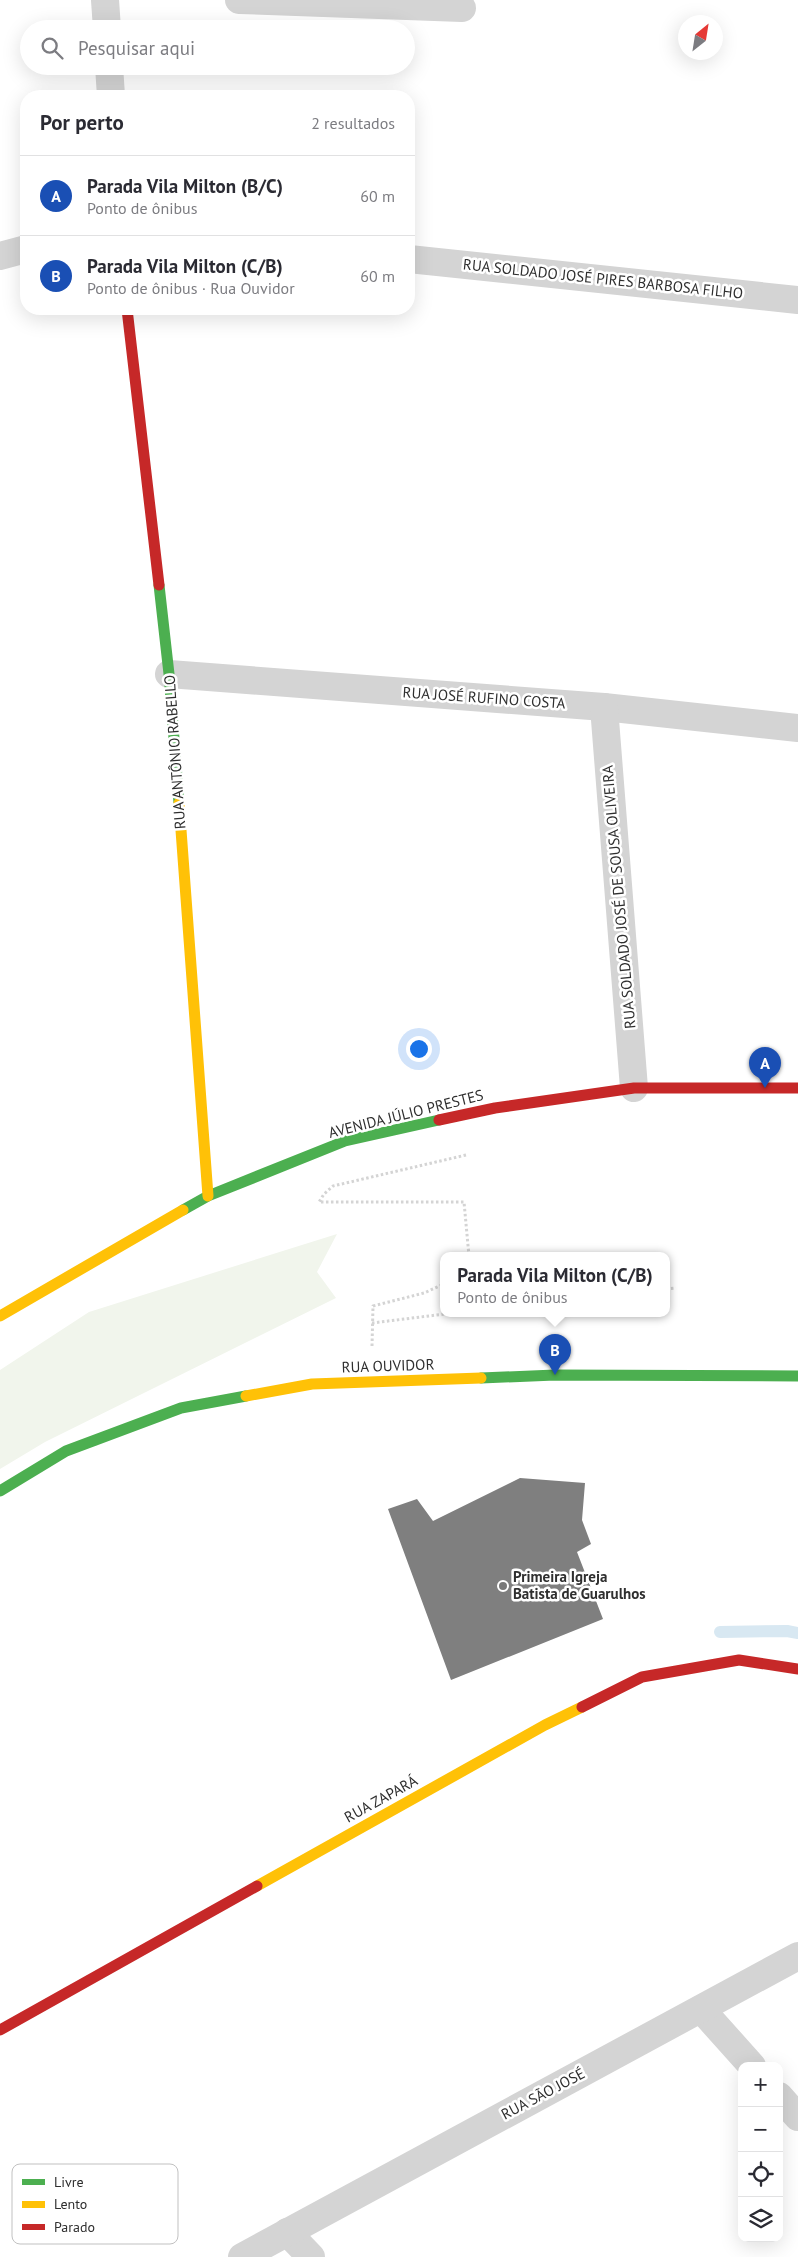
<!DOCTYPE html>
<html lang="pt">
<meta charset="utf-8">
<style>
:root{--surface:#fff;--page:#f7f7f7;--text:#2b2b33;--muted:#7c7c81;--line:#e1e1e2;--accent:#7c3aed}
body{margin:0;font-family:"PT Sans",sans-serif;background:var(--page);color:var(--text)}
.controls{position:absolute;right:15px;bottom:15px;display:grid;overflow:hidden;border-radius:10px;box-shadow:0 5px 20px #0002}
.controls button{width:45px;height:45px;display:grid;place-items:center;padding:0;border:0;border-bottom:1px solid var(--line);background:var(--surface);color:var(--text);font:25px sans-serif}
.compass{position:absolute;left:678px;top:15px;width:45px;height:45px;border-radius:50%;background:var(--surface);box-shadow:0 5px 20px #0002;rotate:30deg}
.you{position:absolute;left:418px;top:1048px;width:18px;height:18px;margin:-12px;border:4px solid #fff;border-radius:50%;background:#1a73e8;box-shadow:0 0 0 8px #1a73e833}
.badge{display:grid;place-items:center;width:32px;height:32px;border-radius:50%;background:var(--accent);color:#fff;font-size:16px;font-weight:700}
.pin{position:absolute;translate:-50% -41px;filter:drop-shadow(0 1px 2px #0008)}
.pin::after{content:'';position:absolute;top:26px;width:18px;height:15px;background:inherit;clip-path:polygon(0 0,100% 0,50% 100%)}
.popup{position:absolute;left:440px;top:1252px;width:230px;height:65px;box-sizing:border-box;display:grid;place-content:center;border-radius:10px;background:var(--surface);filter:drop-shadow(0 1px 4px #0005);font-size:16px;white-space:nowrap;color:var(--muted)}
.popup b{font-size:19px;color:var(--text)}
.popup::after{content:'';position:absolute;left:50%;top:100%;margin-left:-10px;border:10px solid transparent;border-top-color:var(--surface)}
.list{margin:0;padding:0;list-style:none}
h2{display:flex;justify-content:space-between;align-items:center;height:65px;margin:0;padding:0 20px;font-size:21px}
h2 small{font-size:16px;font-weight:400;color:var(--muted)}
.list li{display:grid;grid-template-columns:32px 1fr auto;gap:15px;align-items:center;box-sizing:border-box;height:80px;padding:0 20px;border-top:1px solid var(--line)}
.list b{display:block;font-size:19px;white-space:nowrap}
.list p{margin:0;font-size:16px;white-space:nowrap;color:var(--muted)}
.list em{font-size:16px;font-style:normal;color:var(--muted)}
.icon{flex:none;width:28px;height:28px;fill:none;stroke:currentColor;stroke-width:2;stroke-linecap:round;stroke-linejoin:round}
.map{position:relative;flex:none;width:798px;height:2257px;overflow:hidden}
.search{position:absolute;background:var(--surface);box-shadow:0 5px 20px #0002;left:20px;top:20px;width:395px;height:55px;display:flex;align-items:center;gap:12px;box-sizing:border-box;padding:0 18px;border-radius:28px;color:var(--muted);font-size:19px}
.panel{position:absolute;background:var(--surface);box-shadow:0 5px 20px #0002;left:20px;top:90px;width:395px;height:225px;border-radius:20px}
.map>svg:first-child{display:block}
.green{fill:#f1f5ec}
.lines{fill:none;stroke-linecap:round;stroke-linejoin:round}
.stream{stroke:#d8e8f2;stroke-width:12}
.building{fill:#7f7f7f}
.path{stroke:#d4d4d4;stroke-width:3;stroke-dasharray:2.5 2.5;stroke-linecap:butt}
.street{stroke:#d4d4d4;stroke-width:28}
.fast{stroke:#4caf50;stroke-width:11}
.slow{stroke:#ffc107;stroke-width:11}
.jam{stroke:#c62828;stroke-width:11}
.poi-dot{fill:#787878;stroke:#fff;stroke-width:2}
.labels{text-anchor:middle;stroke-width:5;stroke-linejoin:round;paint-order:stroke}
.street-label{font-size:15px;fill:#2f2f2f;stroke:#fff}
.poi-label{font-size:15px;font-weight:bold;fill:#2f2f2f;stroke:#fff;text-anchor:start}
.key{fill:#fff;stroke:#c1c1c1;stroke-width:1}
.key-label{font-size:14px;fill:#2f2f2f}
</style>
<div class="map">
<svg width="798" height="2257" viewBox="0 0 798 2257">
<rect width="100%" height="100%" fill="#fff"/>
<path class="green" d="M337,1234l-20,38 19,26 -291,144 -45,27v-99l89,-58z"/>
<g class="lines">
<path class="stream" d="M720,1632l67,-1 11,2"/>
</g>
<path class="building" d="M520,1478l65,5 -3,37 9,24 -14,8 26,67 -152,61 -63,-171 29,-10 16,22z"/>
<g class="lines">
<g class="path">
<path d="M466,1155l-133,31 -9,8 -5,8h145l5,54"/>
<path d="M666,1289l10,-1"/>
<path d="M372,1323l73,-9"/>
<path d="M372,1346l1,-40 51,-13 20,-9"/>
</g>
<g class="street">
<path d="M105,0l2,29"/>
<path d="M239,0l223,8"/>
<path d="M109,66l2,30"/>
<path d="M0,256l26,-7"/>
<path d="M409,259l389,41"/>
<path d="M169,674l435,33 194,21"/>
<path d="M604,707l30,381"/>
<path d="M701,2009l51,57"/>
<path d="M779,2096l19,21"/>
<path d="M287,2232l24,25"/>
<path d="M242,2257l556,-301"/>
</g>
<g class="fast">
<path d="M159,585l10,89 10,129"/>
<path d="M183,1210l25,-14 137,-55 94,-21"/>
<path d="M481,1378l74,-3 243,1"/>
<path d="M0,1491l66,-40 115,-43 65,-12"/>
</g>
<g class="slow">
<path d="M179,803l29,393"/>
<path d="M0,1316l183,-106"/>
<path d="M246,1396l66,-12 169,-6"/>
<path d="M257,1886l288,-161 37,-18"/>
</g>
<g class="jam">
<path d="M127,309l32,276"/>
<path d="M439,1120l56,-12 139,-20h164"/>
<path d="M582,1707l60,-30 97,-17 59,9"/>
<path d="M0,2030l257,-144"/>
</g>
</g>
<circle class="poi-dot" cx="503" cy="1586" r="5"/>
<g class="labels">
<g class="street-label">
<text transform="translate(603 279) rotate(6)" y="5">RUA SOLDADO JOSÉ PIRES BARBOSA FILHO</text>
<text transform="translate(484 698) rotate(4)" y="5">RUA JOSÉ RUFINO COSTA</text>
<text transform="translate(175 752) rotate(-94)" y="5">RUA ANTÔNIO RABELLO</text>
<text transform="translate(619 897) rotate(-95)" y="5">RUA SOLDADO JOSÉ DE SOUSA OLIVEIRA</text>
<text transform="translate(406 1114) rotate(-14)" y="5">AVENIDA JÚLIO PRESTES</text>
<text transform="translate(388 1366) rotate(-2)" y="5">RUA OUVIDOR</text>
<text transform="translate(381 1799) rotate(-29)" y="5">RUA ZAPARÁ</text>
<text transform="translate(543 2094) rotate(-28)" y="5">RUA SÃO JOSÉ</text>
</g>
<g class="poi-label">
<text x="513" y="1582">Primeira Igreja<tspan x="513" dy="17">Batista de Guarulhos</tspan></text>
</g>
</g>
<rect x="12" y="2164" width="166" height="80" rx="8" class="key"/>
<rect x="22" y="2179" width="23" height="6" fill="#4caf50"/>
<rect x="22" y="2201" width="23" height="7" fill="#ffc107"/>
<rect x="22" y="2224" width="23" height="6" fill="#c62828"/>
<g class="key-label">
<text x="54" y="2187">Livre</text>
<text x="54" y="2209">Lento</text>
<text x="54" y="2232">Parado</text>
</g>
</svg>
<div class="controls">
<button>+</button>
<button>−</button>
<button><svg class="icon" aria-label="locate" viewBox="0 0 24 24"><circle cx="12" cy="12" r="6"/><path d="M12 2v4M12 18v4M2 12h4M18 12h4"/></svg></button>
<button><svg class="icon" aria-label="layers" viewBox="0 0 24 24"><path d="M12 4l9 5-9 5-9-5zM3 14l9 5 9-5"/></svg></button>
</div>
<svg class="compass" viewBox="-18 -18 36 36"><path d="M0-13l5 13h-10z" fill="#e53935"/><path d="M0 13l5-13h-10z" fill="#7c7c81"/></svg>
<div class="you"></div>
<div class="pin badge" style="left:765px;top:1088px;background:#1a4fb4">A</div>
<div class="pin badge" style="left:555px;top:1375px;background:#1a4fb4">B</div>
<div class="popup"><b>Parada Vila Milton (C/B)</b>Ponto de ônibus</div>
<div class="search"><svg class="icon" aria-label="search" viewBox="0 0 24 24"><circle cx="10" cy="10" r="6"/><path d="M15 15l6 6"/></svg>Pesquisar aqui</div>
<section class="panel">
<h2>Por perto<small>2 resultados</small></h2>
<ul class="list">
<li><span class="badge" style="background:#1a4fb4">A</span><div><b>Parada Vila Milton (B/C)</b><p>Ponto de ônibus</p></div><em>60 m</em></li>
<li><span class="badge" style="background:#1a4fb4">B</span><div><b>Parada Vila Milton (C/B)</b><p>Ponto de ônibus · Rua Ouvidor</p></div><em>60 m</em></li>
</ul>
</section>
</div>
